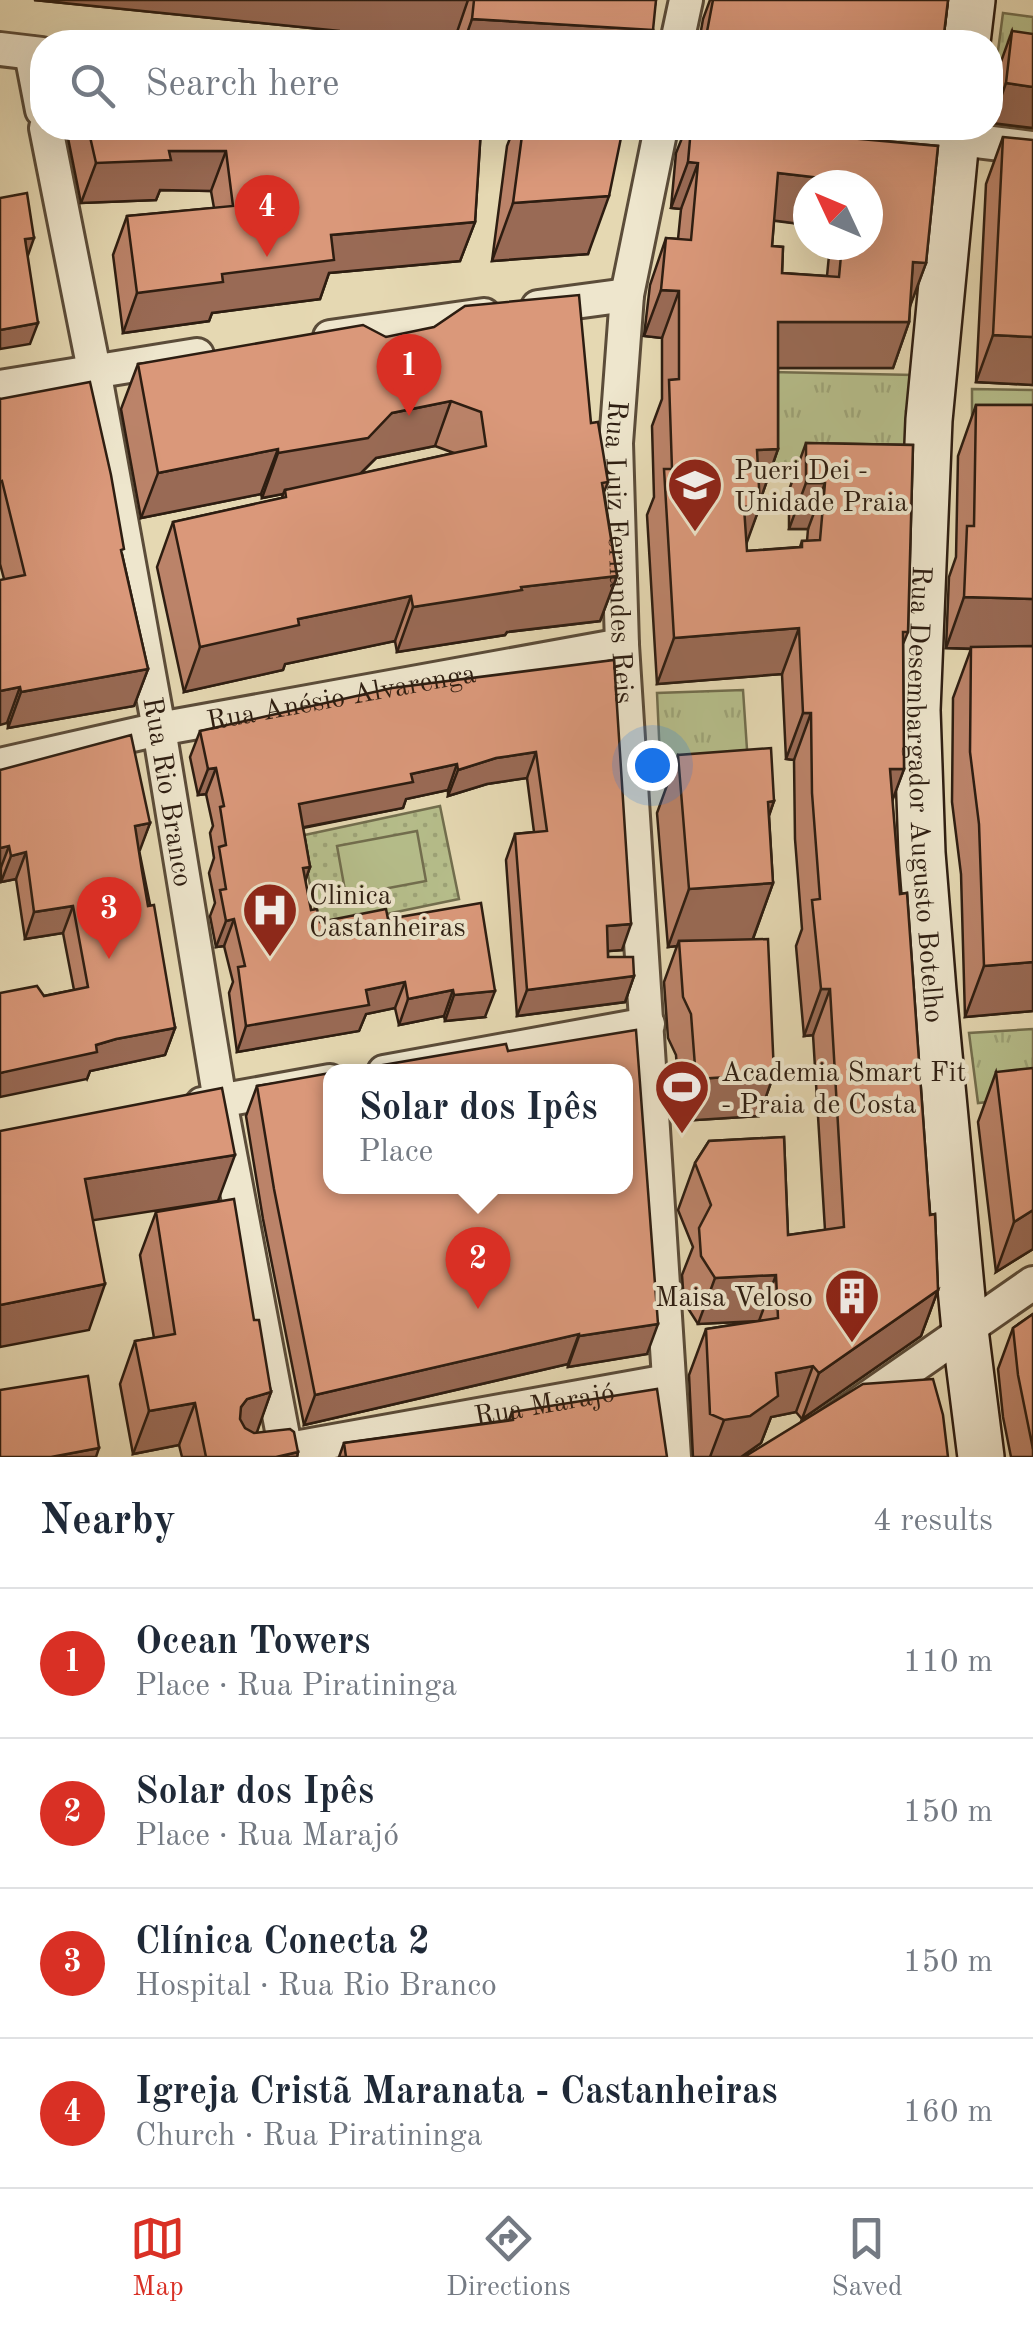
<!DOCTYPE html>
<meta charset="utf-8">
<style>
:root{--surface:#fff;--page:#f2f2f3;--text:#1f2937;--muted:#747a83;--line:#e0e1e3;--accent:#d93025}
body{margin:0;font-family:"Old Standard TT",serif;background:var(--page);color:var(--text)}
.compass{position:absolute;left:793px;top:170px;width:90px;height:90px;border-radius:50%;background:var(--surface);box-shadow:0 10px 40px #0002;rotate:314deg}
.you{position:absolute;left:652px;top:765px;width:35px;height:35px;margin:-25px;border:8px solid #fff;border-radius:50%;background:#1a73e8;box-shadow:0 0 0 15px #1a73e833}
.badge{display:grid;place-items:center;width:65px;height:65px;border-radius:50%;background:var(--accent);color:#fff;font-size:32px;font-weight:700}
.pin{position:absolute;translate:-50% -82px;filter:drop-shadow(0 2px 5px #0008)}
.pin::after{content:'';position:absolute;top:52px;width:35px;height:30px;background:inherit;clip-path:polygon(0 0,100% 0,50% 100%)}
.popup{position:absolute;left:323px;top:1064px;width:310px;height:130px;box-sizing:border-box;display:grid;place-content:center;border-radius:20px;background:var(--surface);filter:drop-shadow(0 2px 8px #0005);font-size:32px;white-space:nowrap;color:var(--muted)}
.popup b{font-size:38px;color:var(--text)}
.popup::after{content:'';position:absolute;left:50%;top:100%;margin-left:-20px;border:20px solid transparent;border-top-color:var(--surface)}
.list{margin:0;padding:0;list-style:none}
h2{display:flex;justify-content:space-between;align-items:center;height:130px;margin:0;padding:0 40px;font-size:42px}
h2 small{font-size:32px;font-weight:400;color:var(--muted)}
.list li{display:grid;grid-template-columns:65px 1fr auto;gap:30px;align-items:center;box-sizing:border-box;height:150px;padding:0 40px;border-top:2px solid var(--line)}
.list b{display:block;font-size:38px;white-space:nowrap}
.list p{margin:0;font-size:32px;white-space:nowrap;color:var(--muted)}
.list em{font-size:32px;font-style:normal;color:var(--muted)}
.icon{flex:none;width:55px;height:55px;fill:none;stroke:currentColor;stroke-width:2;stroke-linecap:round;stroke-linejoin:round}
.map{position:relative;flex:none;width:1033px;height:1457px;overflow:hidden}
.search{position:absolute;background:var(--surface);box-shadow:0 10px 40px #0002;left:30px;right:30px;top:30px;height:110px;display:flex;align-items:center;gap:25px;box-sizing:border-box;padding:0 35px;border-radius:40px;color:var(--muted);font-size:38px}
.sheet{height:730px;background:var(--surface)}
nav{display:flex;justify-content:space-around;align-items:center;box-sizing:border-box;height:140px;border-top:2px solid var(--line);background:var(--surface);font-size:28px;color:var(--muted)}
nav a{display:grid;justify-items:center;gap:5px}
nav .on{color:var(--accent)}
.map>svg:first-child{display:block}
.grass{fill:url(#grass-tufts);stroke:#726e4e;stroke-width:2.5}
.park{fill:url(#park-dots);stroke:#726e4e;stroke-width:2.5}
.garden{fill:#b6be8b;stroke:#726e4e;stroke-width:2.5}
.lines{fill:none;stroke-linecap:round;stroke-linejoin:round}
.street-casing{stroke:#5b4c39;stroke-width:38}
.secondary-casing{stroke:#2d1d11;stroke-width:50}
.street{stroke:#eee6cd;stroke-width:32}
.secondary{stroke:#eee6cd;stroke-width:45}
.wall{fill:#bb8369;stroke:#2d1d11;stroke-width:2.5;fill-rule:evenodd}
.shaded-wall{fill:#996a55;stroke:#2d1d11;stroke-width:2.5}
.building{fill:#da987a;stroke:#2d1d11;stroke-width:2.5;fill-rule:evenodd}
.labels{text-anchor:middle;stroke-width:8;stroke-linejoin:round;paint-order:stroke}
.poi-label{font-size:28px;fill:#2d1d11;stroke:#eee6cd;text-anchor:start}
.street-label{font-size:28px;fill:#2d1d11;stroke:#eee6cd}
</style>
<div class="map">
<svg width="1033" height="1457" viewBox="0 0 1033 1457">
<defs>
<pattern id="grass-tufts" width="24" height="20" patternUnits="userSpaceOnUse" patternTransform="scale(2.5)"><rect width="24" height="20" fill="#b6be8b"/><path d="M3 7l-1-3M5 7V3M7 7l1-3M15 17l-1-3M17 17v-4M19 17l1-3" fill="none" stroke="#9da377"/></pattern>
<pattern id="park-dots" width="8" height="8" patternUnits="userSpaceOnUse" patternTransform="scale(2.5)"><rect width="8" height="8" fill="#b6be8b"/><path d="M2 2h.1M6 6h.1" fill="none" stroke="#9da377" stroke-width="1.8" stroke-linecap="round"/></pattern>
</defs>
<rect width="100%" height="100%" fill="#e5d8b2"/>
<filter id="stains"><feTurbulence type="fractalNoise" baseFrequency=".002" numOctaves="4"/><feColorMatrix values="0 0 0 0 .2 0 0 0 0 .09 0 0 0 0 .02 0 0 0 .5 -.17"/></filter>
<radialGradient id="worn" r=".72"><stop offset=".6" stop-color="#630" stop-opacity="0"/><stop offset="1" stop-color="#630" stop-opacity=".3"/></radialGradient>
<g class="grass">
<path d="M1003,13l30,4v54l-37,-5z"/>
<path d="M771,372l143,3 -5,109 -141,-5z"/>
<path d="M743,690l6,89 -88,1 -4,-87z"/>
<path d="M1033,1029v68l-55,6 -9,-70z"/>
</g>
<path class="park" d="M440,806l19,93 -140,29 -19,-92z"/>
<g class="garden">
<path d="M972,389l61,1v60h-61z"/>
<path d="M417,831l9,50 -80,15 -9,-50z"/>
</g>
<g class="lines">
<g class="street-casing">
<g id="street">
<path d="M677,42l9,-42"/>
<path d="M0,49l42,5"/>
<path d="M31,53l11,57"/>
<path id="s1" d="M46,128l48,242 65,359 61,372 67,356"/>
<path id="s2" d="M661,128l-34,167 -11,148 6,202 52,812"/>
<path d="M869,128l164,20"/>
<path d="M538,307l89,-12"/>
<path d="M330,337l154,-22"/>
<path d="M0,387l197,-32"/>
<path id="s3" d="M0,765l159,-36 463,-84"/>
<path d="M384,1072l264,-48"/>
<path d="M202,1104l128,-23"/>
<path id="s4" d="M244,1457l424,-76"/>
<path d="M783,1457l250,-174"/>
</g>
</g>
<g class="secondary-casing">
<g id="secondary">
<path d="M967,42l5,-42"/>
<path id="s5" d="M957,128l-28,292 -12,290 5,143 11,138 32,339 16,127"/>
</g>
</g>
<use href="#street" class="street"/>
<use href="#secondary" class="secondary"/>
</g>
<g class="wall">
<path d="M34,0h622l-8,42h-194l1,-4 -115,-7z"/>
<path d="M710,0h238l-5,42h-244l4,-23z"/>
<path d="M1012,31l21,97 -41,-5 6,-53z"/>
<path d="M66,128h415l-6,94 -15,39 -131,12 -9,26 -108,14 -3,8 -86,12 -10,-78 14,-39 87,-8 -3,-17 -51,-1 -4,10 -75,3z"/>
<path d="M514,128h109l-35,126 -96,7 15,-115z"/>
<path d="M686,128h143l-1,8 110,10 -12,117 -16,42 -1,17 -16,46h-115v81l-16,46 -3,1 1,10 -14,36 1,9 53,-4 2,-6h5l1,-12h-19v-39l17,-47 107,2 -5,187 -5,12 1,125 -12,31 8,94 7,-1 23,322 5,-1 3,76 -17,46 -119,83 -6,-7 -25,5 -10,26 -20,14h-48l-4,-82 17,-46 50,-8 -58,3 -14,-22 -2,-27 11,-28 -15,-37 17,-47 14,-22 75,-4 4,98 37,-5 -12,-195 -9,1 -8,-90 6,-17 -7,-90 -1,-79 -8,-1 -4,-85 -125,10 -10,-169 7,-18 -2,-71 10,-27v-61l-18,-2 6,-51 16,-47 12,1 3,-30 -10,-1 5,-55zM808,185h60v60h-38l-3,31 -45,-3 1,-26 -11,-1 2,-26 34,5z"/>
<path d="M1003,137l30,248 -57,-3 10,-198z"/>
<path d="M386,337l205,86 17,59 -4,10 13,84 -17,45 -93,11 -2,3 -108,17 -2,-11 -110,23 -2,6 -99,22 -27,-125 16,-45 109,-24 1,-4 -21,4 -1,-4 -120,24 -20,-109 17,-45zM435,446l19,7 -94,21 16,-16z"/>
<path d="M0,399l122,155 26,115 -14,37 -126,22 -4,-149 -4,-15z"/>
<path d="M976,405h57v606l-68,6 -4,-143 -9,-72 1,-104 18,-49 -25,-1 3,-71 7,-20 2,-101z"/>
<path d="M614,660l8,290 -14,1v6l26,19 -9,26 -108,14 -11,-156 9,-26 19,-2 -7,-54 -40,6 -39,12v-6l-42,9 -3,9 -100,20 7,39 -5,14 6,29 9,12 68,-3 97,98 -40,4 -1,-5 -45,9 -4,-17 -29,6 -7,17 -122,21 -8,-59 4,-11 -9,-36 -8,1 -6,-31 5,-13 -6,-30 5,-15 -4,-25 3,-7 -7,-32 -8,1 -8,-38 10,-26z"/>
<path d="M678,755l96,46 -5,15 4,67 -20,56 21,135 -15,42 -78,5 -5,-66 -8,-17 -4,-56 13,-36 -9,1 -11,-134z"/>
<path d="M0,770l150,53 -11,27 36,178 -10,27 -75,16 -3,8 -43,-83 30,-6 -11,-57 -38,6 -9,-60 -15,3z"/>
<path d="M508,1051l139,303 -79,13v-3l-264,61 -41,-206 -17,-103 11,-30z"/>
<path d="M996,1072l37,177 -37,23 -18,-150z"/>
<path d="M156,1212l98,108 17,72 -15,41 42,19 -1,5h-115l-3,-12 -46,9 -13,-70 15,-43 19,-3 -14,-83z"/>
<path d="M1033,1314v143h-22l-8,-40 -5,-48 15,-41z"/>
<path d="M512,1412l155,45h-328l5,-14 165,-23z"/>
</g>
<g class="shaded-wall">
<path d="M34,0h434l-13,38 -115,-7z"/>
<path d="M472,19l181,11 -5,12h-184z"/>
<path d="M1006,83l27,4v41l-41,-5z"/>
<path d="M169,151h57l-15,40 -51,-1 -4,10 -75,3 15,-40z"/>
<path d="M688,162l10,1 -17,46 -10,-1z"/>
<path d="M778,173l70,8 -1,4h-39v40l-47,-6z"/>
<path d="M609,196l-21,58 -96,7 21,-58z"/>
<path d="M475,222l-15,39 -131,12 -9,26 -108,14 -3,8 -86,12 14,-40 85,-19 109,-39z"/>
<path d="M34,238l-7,20 -2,-19z"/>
<path d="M913,262l13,1 -17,46z"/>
<path d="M661,290l18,1 -17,47 -18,-2z"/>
<path d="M778,322h131l-16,46h-132z"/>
<path d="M38,323l-8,21 -30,5v-19z"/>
<path d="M993,335l40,2v48l-57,-3z"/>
<path d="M451,401l-16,45 -59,12 -25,25 -66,7 -2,4 -21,4 16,-45 114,-40z"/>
<path d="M278,449l-17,45 -120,24 17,-45z"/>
<path d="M778,449l-16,46 -22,1 17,-46z"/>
<path d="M806,483h19l-17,46h-19z"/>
<path d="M760,506l-17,47 1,-46z"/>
<path d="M617,576l-17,45 -93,11 -2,3 -108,17 16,-45 108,-20z"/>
<path d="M411,596l-16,45 -110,23 -2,6 -99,22 16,-45 98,-28z"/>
<path d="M964,597l69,2v51l-87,-2z"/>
<path d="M799,628l-17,46 -125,10 17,-46z"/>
<path d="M148,669l-14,37 -126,22 13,-36z"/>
<path d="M20,687l-13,36 -7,2v-34z"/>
<path d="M803,713h8l-17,47 -8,-1z"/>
<path d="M536,752l-9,26 -40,6 -39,12 10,-26 38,-12z"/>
<path d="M457,764l-9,26 -42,9 -3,9 -114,22 10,-26 112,-30z"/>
<path d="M216,768l-10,26 -8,1 10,-26z"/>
<path d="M890,769h14l-17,46z"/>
<path d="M774,801l-21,58 15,-57z"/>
<path d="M150,823l-10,27 -15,3 10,-27z"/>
<path d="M9,846l-9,24v-22z"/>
<path d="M26,852l-10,27 -15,3 10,-26z"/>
<path d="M310,867l-9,26 2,-25z"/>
<path d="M773,883l-21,58h-73l-2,5 -9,1 21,-58z"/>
<path d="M73,906l-10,27 -38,6 9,-27z"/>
<path d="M234,919l-10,27 -8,1 10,-26z"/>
<path d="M631,924l-9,26 -25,2 10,-26z"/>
<path d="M1033,962v49l-68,6 19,-51z"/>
<path d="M634,976l-9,26 -108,14 10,-26z"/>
<path d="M405,982l-10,26 -29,6 -7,17 -122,21 9,-26 120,-36z"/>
<path d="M821,989h9l-17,46 -9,1z"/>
<path d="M453,990l-9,26 -45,9 9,-26z"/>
<path d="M495,991l-10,26 -40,4 9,-26z"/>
<path d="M175,1028l-10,27 -75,16 -3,8 -87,18v-24l116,-34z"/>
<path d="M774,1074l-15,42 -78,5 15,-42z"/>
<path d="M235,1155l-17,46 -149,23 16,-45z"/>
<path d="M1033,1210v39l-37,23 18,-50z"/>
<path d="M776,1275l-17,46 -61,3 17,-46z"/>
<path d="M105,1284l-16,46 -89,17v-42z"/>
<path d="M938,1290l-17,46 -119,83 17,-46z"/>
<path d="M658,1324l-11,30 -79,13 11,-31z"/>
<path d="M579,1334l-11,30 -264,61 11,-30z"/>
<path d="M813,1366l-17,46 -25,5 -10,26 -20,14h-31l14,-37 52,-47z"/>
<path d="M271,1392l-15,43 -24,6 9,-34 6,-8z"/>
<path d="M195,1403l-16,42 -46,9 16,-43z"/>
<path d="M99,1448l-3,9h-45z"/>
<path d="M298,1452l-1,5h-21z"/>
</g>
<g class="building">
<path d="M474,0h182l-3,30 -181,-11z"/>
<path d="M713,0h235l-5,42h-238z"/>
<path d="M1012,31l21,3v53l-27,-4z"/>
<path d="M88,128h393l-6,94 -144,13 3,25 -112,14 1,8 -86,11 -10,-77 106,-10 -7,-55h-57l2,9 -75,3z"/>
<path d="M523,128h100l-14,68 -96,7z"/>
<path d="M691,128h138l-1,8 110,10 -12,117 -13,-1 -4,60h-131v127l-21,1 3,56 -16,1 3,44 55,-4v-6l18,-1 5,-57h-19v-40l107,2 -5,187h-5l1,137h-14l10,125 7,-1 23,322 5,-1 3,76 -119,83 -6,-7 -37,7 2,23 -28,20 -26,4 -14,-6 -4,-85 72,-11 -2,-43 -61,3 -14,-22 -2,-28 12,-23 -16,-42 14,-22 75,-4 4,98 56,-8 -14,-238h-9l-9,-89 8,-1 -8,-106 -1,-80h-8l-4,-85 -125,10 -10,-169h8l-3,-89 10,-1v-88l-18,-1 5,-52 25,2 7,-77 -10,-1zM778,173l70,8v4h20v60h-26l-3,32 -57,-4 1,-26 -11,-1z"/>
<path d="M1003,137l30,3v197l-40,-2z"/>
<path d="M27,193l7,45 -9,1 13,84 -38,7v-132z"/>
<path d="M579,295l12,128 7,-1 10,60 -6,1 15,93 -96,11 1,3 -109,17 -2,-11 -113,23 1,6 -99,22 -27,-125 113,-25 -1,-7 201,-44 -5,-34 -30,-11 -59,12 -24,25 -90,15v-4l-120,24 -20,-109 225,-39 23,12 48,-10 31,-21z"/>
<path d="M90,382l21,93 13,74 -3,1 27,119 -127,23 -1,-5 -20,4v-111l25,-5 -23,-94 -2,1v-83z"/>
<path d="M976,405h57v194l-69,-2 3,-71h7z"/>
<path d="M1033,646v316l-49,4 -5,-142 -9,-72 1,-105z"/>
<path d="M614,660l17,264 -24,2 1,31h25l1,19 -107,14 -12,-156 32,-3 -11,-79 -40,6 -38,12 -1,-6 -46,10 2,8 -114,22 11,63 -7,1 8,42 6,-1 3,13 66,-13 2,10 93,-16 14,88 -41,4 -1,-5 -45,9 -3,-17 -39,8 3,15 -123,21 -8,-59 7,-1 -11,-47 -8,2 -6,-31 6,-1 -7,-42 7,-2 -6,-38 4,-1 -8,-38 -8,1 -8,-38 192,-43z"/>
<path d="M131,735l19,88 -15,3 7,45 6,35 6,-1 21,123 -59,11 -20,6 1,7 -97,21v-80l37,-7 7,10 44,-9 -15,-81 -39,6 -8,-60 -15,4 -2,-10 -9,2v-78z"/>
<path d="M771,748l3,53 -6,1 5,81 -84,6 -11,-134z"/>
<path d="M768,939l6,135 -78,5 -5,-65 -8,-17 -4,-56z"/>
<path d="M636,1030l22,294 -79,12v-2l-264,61 -41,-206 -17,-103 73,-13v113h296v-114h-284l164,-28 2,7z"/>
<path d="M1033,1068v142l-19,12 -18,-150z"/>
<path d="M222,1088l13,67 -150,24 20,105 -105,21v-174z"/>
<path d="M234,1199l20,121h5l12,72 -24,7 -6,8 -1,12 5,9 9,5 36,-4 4,3 4,20 -22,5h-70l-11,-54 -46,8 -14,-70 40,-7 -19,-122z"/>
<path d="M1033,1314v135l-15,-74 -5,-47z"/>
<path d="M88,1376l11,72 -48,9h-51v-67z"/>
<path d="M933,1379l10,36 5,42h-204l119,-73z"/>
<path d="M657,1389l10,68h-321l-2,-14 169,-23 -1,-8z"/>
</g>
<defs>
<g id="school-pin" transform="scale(2.875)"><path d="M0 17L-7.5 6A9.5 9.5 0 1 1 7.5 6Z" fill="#8f2418" stroke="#eee6cd"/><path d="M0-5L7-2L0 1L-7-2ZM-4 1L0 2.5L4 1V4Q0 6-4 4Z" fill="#fff"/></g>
<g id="hospital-pin" transform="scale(2.875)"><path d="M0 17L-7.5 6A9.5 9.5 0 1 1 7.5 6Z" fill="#8f2418" stroke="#eee6cd"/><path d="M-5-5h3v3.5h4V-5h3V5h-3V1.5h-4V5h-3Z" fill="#fff"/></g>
<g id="stadium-pin" transform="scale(2.875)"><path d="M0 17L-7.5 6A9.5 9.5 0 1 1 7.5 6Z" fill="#8f2418" stroke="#eee6cd"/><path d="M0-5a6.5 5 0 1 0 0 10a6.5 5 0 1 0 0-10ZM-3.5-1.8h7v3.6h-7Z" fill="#fff"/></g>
<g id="building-pin" transform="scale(2.875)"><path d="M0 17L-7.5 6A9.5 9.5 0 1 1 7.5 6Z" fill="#8f2418" stroke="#eee6cd"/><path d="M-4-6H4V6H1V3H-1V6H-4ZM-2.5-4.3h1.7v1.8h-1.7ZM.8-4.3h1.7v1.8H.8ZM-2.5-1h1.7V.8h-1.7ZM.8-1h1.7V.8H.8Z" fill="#fff"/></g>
</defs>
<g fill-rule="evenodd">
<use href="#school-pin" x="695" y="485"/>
<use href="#hospital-pin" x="270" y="910"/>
<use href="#stadium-pin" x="682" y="1087"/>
<use href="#building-pin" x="852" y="1296"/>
</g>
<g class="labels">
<g class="poi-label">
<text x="734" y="479">Pueri Dei -<tspan x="734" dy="32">Unidade Praia</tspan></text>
<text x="309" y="904">Clinica<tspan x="309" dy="32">Castanheiras</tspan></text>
<text x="721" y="1081">Academia Smart Fit<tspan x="721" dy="32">- Praia de Costa</tspan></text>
<text x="813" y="1306" text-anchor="end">Maisa Veloso</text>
</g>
<g class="street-label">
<text dy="10" stroke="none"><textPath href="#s2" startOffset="428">Rua Luiz Fernandes Reis</textPath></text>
<text dy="10" stroke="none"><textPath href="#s3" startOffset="348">Rua Anésio Alvarenga</textPath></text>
<text dy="10" stroke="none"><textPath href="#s1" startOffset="675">Rua Rio Branco</textPath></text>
<text dy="10" stroke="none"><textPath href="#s5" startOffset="668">Rua Desembargador Augusto Botelho</textPath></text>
<text dy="10" stroke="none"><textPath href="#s4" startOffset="305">Rua Marajó</textPath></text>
</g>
</g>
<rect width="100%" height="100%" filter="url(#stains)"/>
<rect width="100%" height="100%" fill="url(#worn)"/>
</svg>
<svg class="compass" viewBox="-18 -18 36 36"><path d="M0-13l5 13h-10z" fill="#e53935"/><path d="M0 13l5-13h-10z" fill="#747a83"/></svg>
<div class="you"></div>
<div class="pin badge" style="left:409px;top:416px">1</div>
<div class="pin badge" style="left:478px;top:1309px">2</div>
<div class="popup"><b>Solar dos Ipês</b>Place</div>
<div class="pin badge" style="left:109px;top:959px">3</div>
<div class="pin badge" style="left:267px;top:257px">4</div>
<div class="search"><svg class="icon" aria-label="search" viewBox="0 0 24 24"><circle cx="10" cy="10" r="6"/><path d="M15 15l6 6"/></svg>Search here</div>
</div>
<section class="sheet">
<h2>Nearby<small>4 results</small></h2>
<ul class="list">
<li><span class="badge">1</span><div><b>Ocean Towers</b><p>Place · Rua Piratininga</p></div><em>110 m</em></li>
<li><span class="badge">2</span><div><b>Solar dos Ipês</b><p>Place · Rua Marajó</p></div><em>150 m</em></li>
<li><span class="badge">3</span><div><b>Clínica Conecta 2</b><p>Hospital · Rua Rio Branco</p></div><em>150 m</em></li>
<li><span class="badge">4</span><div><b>Igreja Cristã Maranata - Castanheiras</b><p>Church · Rua Piratininga</p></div><em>160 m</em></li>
</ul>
</section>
<nav>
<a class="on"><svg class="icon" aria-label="map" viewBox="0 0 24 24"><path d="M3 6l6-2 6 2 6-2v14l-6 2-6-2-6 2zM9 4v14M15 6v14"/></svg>Map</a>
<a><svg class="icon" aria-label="directions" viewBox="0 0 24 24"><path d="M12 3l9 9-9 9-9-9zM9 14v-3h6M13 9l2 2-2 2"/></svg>Directions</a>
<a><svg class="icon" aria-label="saved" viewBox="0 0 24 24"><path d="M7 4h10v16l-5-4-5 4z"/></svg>Saved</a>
</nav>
